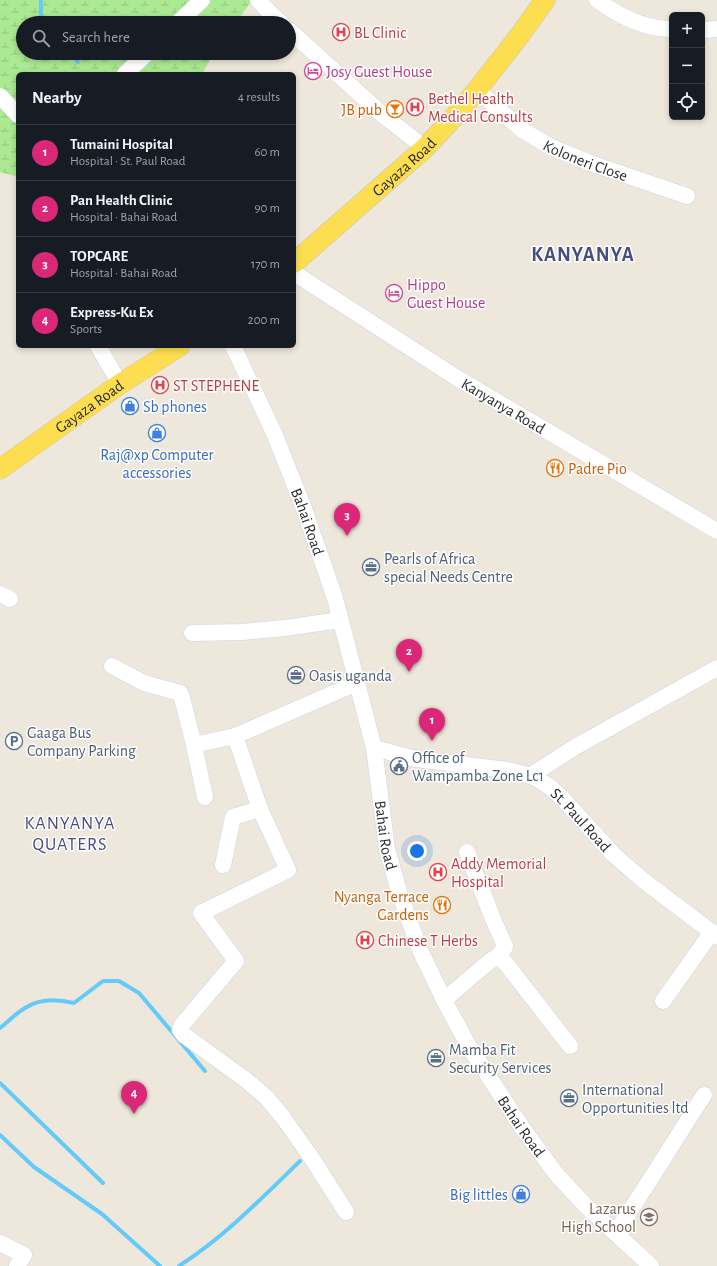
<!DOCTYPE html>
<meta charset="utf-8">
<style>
:root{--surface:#171b24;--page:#20242c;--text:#f1f3f6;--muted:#9ea1a6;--line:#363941;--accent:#db2777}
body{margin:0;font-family:"Alegreya Sans",sans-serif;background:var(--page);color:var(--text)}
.controls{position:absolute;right:12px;top:12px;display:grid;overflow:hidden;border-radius:6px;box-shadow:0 2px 6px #0003}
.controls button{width:36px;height:36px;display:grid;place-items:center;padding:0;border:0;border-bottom:1px solid var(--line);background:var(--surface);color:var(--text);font:20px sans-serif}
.you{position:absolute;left:417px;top:851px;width:14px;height:14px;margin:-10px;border:3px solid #fff;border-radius:50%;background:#1a73e8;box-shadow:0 0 0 6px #1a73e833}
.badge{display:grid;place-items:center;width:26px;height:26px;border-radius:50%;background:var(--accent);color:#fff;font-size:13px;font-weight:700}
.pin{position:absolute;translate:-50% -33px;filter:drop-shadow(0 1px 2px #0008)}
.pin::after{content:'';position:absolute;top:21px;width:14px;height:12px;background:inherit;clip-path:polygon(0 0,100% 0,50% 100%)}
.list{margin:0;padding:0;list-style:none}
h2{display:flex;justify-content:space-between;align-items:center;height:52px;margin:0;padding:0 16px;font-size:17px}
h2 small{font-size:13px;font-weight:400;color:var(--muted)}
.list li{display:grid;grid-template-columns:26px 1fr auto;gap:12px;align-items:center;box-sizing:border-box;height:56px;padding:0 16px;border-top:1px solid var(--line)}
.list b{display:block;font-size:15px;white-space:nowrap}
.list p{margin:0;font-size:13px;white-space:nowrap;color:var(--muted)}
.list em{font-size:13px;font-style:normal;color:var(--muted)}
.icon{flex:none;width:22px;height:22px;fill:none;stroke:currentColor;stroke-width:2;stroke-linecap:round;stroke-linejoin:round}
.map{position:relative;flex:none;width:717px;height:1266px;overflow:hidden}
.search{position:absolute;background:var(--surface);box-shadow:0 2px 6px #0003;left:16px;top:16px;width:280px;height:44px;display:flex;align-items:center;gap:10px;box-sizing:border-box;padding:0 14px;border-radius:22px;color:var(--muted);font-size:15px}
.panel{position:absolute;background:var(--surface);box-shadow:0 2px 6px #0003;left:16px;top:72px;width:280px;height:276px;border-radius:6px}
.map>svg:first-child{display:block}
.wetland{fill:url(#wetland-marsh)}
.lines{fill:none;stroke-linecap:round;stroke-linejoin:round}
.stream{stroke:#64cafa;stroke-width:4}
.minor-casing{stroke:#d0d3e5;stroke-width:17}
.major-casing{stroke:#c8c8c8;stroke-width:21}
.minor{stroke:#fff;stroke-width:16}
.major{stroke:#fdde50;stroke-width:20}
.labels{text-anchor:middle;stroke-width:3;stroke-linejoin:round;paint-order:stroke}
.health-label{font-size:16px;fill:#be3a42;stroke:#fff;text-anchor:start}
.hotel-label{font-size:16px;fill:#b23c85;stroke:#fff;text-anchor:start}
.food-label{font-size:16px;fill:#c56008;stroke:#fff;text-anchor:end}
.street-label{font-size:16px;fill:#2a2a2a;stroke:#fff}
.shop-label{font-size:16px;fill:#366cbe;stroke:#fff;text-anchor:start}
.service-label{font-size:16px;fill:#4e5e75;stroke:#fff;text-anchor:start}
.education-label{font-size:16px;fill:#785e54;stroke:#fff;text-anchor:end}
.quarter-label{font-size:18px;letter-spacing:1px;fill:#464e7f;stroke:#fff}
.district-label{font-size:20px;font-weight:bold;letter-spacing:1px;fill:#464e7f;stroke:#fff}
</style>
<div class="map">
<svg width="717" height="1266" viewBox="0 0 717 1266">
<defs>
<pattern id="wetland-marsh" width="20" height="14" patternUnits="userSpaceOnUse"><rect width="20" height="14" fill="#abe992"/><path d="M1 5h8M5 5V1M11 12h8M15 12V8" fill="none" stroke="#93c87e"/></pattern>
</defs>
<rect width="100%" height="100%" fill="#eee7db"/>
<path class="wetland" d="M0,0h252l-16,23h-213v30h191l-12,21h-184v103l-18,-5z"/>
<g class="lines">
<g class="stream">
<path d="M41,0v15l3,8"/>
<path d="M70,53l8,9"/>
<path d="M0,1028c8,-6 16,-15 25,-20 15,-10 33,-9 49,-5l29,-22h16l20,12 66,78"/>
<path d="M0,1083l103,100"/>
<path d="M0,1135l34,32 68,47 58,52"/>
<path d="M179,1266c45,-29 82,-67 121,-105"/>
</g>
<g class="minor-casing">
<g id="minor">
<path d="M258,0l12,13 11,10"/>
<path d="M597,0c22,16 47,29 75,29"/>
<path d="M178,23l24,-23"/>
<path d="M289,30l95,86 41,32"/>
<path d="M702,30l15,-1"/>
<path d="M125,74l22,-21"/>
<path id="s1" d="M477,90l45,40 29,17 39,16 97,33"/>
<path d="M0,96l18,19"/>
<path id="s2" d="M294,273l163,105 260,153"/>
<path d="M98,346l22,38"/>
<path id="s3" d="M233,346l41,87 29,73 32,92 39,150 13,101 13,46 20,55 24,50 24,45 55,84 34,46 29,31 65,60"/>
<path d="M0,594l10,5"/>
<path d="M192,633l50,-1 43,-4 55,-8"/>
<path d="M112,666l32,17 36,10 2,5 12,47 11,52"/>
<path d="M235,736l25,73 28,61 -87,43 35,48 -54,64 -2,5 4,5 62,45 20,17 16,19 29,41 35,55"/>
<path d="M194,745l41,-9 122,-53"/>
<path id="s4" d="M374,748l42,11 91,11 17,4 12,4 14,9 12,11 52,57 30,26 73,55"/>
<path d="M530,776l45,-29 142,-79"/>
<path d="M467,852l26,67 12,27 -1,3 -6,7"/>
<path d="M223,865l10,-48 27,-8"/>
<path d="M444,1000l46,-39 8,-5 9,9 63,81"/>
<path d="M663,1001l49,-69"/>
<path d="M615,1233c31,-45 59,-92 89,-138"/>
<path d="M0,1243l24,12 -7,11"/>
</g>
</g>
<g class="major-casing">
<g id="major">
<path id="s5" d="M294,263l131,-115 29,-31 23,-27 43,-55 25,-35"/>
<path id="s6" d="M0,469l120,-85 60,-38"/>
</g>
</g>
<use href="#minor" class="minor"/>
<use href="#major" class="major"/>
</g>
<defs>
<g id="hospital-ring" transform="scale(0.9)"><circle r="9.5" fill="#fff" stroke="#e0444e" stroke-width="1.5"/><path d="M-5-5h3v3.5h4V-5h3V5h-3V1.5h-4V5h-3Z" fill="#e0444e"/></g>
<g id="hotel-ring" transform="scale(0.9)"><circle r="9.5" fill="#fff" stroke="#d1479c" stroke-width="1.5"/><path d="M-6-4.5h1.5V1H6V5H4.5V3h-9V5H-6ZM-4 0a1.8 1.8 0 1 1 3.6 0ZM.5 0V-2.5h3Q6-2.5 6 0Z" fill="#d1479c"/></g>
<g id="bar-ring" transform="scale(0.9)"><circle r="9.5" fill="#fff" stroke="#e8710a" stroke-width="1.5"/><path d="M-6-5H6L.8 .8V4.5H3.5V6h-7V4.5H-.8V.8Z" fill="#e8710a"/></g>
<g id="shop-ring" transform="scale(0.9)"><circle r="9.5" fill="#fff" stroke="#3f7fe0" stroke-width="1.5"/><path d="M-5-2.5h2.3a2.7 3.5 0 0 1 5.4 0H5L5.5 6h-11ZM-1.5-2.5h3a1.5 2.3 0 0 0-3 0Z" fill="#3f7fe0"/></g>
<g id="restaurant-ring" transform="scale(0.9)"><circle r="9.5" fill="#fff" stroke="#e8710a" stroke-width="1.5"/><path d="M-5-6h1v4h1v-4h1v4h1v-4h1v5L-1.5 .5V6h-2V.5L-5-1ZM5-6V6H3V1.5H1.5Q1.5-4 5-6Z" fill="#e8710a"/></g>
<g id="office-ring" transform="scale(0.9)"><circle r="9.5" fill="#fff" stroke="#5c6f8a" stroke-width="1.5"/><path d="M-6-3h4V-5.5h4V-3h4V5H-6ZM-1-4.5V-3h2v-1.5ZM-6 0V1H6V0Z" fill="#5c6f8a"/></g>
<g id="parking-ring" transform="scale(0.9)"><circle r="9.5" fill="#fff" stroke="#5c6f8a" stroke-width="1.5"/><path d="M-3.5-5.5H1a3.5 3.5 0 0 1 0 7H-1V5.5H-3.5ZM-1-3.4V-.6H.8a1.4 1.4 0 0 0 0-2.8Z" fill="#5c6f8a"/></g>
<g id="civic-ring" transform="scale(0.9)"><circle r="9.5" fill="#fff" stroke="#5c6f8a" stroke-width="1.5"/><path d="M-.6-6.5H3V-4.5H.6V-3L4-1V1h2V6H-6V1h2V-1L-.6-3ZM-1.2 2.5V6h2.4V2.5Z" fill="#5c6f8a"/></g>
<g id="school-ring" transform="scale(0.9)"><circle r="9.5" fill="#fff" stroke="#8d6e63" stroke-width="1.5"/><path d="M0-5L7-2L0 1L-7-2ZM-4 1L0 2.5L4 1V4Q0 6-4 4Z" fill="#8d6e63"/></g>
</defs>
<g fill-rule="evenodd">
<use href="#hospital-ring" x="341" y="32"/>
<use href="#hotel-ring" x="313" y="71"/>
<use href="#hospital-ring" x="415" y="107"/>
<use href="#bar-ring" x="395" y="109"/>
<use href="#hotel-ring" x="394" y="293"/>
<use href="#hospital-ring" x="160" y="385"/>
<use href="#shop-ring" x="130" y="406"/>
<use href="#shop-ring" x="157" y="433"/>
<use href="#restaurant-ring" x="555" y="468"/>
<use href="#office-ring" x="371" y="567"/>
<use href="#office-ring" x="296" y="675"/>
<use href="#parking-ring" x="14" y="741"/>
<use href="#civic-ring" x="399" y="766"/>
<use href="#hospital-ring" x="438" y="872"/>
<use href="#restaurant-ring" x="442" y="905"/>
<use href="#hospital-ring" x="365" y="940"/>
<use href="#office-ring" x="436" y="1058"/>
<use href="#office-ring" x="569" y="1098"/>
<use href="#shop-ring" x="521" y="1194"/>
<use href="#school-ring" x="649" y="1217"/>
</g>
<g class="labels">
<g class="health-label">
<text x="354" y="38">BL Clinic</text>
<text x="428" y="104">Bethel Health<tspan x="428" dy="18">Medical Consults</tspan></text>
<text x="173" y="391">ST STEPHENE</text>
<text x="451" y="869">Addy Memorial<tspan x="451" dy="18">Hospital</tspan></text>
<text x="378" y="946">Chinese T Herbs</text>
</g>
<g class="hotel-label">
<text x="326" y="77">Josy Guest House</text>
<text x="407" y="290">Hippo<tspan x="407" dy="18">Guest House</tspan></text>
</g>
<g class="food-label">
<text x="382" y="115">JB pub</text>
<text x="568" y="474" text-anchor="start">Padre Pio</text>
<text x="429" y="902">Nyanga Terrace<tspan x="429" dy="18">Gardens</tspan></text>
</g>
<g class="street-label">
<text dy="6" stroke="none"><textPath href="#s1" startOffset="131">Koloneri Close</textPath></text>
<text dy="6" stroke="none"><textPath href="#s5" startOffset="146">Gayaza Road</textPath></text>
<text dy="6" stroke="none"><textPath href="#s2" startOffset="248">Kanyanya Road</textPath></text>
<text dy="6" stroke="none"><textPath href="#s6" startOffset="109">Gayaza Road</textPath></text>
<text dy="6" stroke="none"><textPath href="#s3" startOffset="191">Bahai Road</textPath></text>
<text dy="6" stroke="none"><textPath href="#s4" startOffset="227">St. Paul Road</textPath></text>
<text dy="6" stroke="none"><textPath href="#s3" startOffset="515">Bahai Road</textPath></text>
<text dy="6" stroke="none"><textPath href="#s3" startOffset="839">Bahai Road</textPath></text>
</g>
<g class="shop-label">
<text x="143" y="412">Sb phones</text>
<text x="157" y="460" text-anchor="middle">Raj@xp Computer<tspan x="157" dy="18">accessories</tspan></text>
<text x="508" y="1200" text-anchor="end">Big littles</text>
</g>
<g class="service-label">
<text x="384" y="564">Pearls of Africa<tspan x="384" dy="18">special Needs Centre</tspan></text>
<text x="309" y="681">Oasis uganda</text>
<text x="27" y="738">Gaaga Bus<tspan x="27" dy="18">Company Parking</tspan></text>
<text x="412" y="763">Office of<tspan x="412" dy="18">Wampamba Zone Lc1</tspan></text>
<text x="449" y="1055">Mamba Fit<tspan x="449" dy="18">Security Services</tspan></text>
<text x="582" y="1095">International<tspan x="582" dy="18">Opportunities ltd</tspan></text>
</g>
<g class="education-label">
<text x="636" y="1214">Lazarus<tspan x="636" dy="18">High School</tspan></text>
</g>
<g class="quarter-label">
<text x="70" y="829">KANYANYA<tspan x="70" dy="21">QUATERS</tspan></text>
</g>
<g class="district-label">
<text x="583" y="261">KANYANYA</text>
</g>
</g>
</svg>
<div class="controls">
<button>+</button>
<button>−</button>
<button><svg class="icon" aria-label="locate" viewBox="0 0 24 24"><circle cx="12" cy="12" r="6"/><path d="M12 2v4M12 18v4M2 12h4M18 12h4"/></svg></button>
</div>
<div class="you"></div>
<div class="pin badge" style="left:432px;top:741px">1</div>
<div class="pin badge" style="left:409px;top:672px">2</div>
<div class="pin badge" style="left:347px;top:536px">3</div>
<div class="pin badge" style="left:134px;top:1114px">4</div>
<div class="search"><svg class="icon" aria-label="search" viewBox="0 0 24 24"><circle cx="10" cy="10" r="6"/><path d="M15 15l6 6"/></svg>Search here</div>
<section class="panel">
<h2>Nearby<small>4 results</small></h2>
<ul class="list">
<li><span class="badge">1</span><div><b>Tumaini Hospital</b><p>Hospital · St. Paul Road</p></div><em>60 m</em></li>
<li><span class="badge">2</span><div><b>Pan Health Clinic</b><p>Hospital · Bahai Road</p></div><em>90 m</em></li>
<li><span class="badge">3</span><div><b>TOPCARE</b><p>Hospital · Bahai Road</p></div><em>170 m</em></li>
<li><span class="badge">4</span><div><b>Express-Ku Ex</b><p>Sports</p></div><em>200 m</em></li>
</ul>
</section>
</div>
